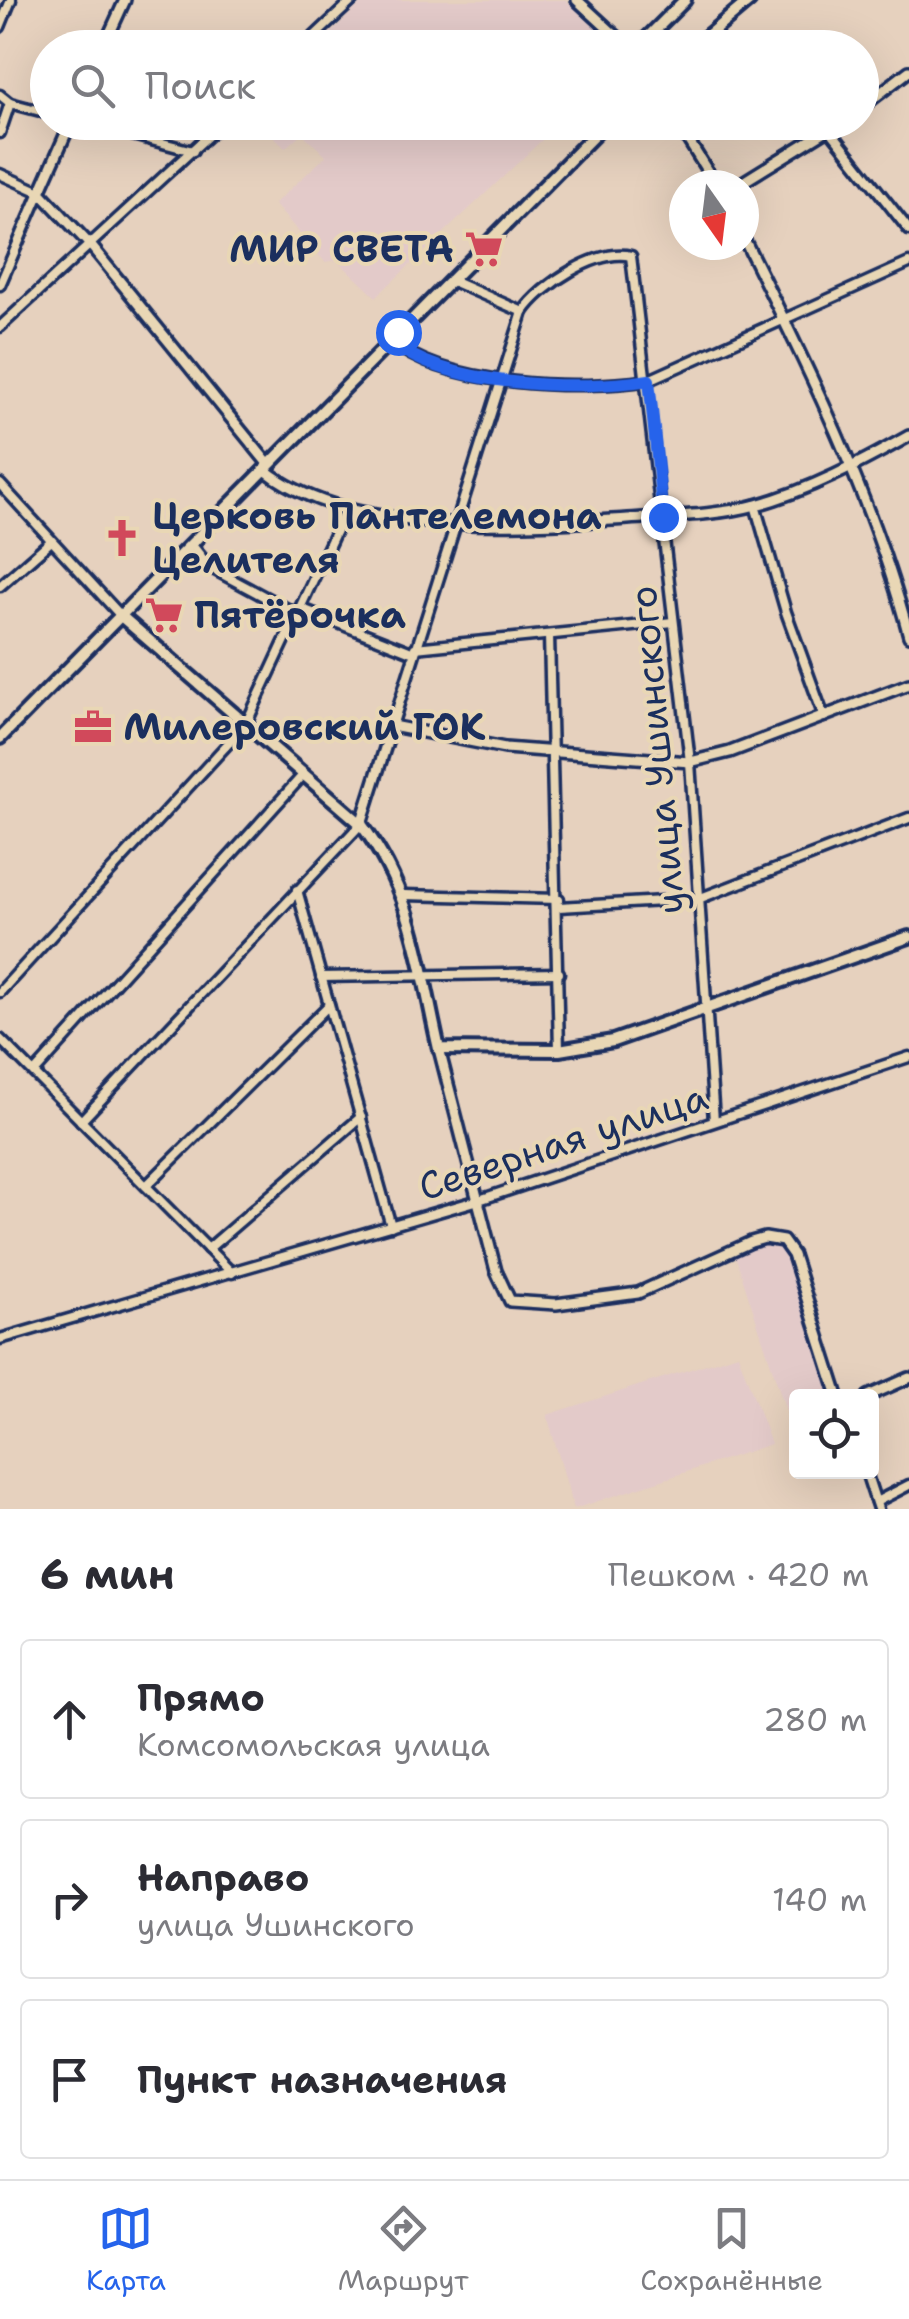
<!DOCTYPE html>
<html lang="ru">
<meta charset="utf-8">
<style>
:root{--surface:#fff;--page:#f7f7f7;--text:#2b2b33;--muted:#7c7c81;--line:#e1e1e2;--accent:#2563eb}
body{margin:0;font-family:"Shantell Sans",sans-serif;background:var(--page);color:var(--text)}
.controls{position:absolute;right:30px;bottom:30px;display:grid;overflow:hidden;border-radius:10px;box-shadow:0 10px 40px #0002}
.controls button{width:90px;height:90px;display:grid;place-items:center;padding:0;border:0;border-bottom:2px solid var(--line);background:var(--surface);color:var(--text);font:50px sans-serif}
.compass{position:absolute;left:669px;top:170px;width:90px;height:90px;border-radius:50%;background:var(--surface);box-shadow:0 10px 40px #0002;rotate:166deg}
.stop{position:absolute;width:30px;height:30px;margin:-22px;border:8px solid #2563eb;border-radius:50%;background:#fff}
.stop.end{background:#2563eb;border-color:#fff;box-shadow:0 2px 10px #0008}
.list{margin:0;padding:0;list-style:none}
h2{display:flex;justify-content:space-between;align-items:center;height:130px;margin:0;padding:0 40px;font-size:42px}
h2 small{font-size:32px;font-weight:400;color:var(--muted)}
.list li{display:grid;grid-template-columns:65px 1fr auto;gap:30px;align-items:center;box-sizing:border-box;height:160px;margin:0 20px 20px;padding:0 20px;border:2px solid var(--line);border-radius:10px}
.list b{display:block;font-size:38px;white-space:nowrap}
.list p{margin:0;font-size:32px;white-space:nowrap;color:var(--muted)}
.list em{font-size:32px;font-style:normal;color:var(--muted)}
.icon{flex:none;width:55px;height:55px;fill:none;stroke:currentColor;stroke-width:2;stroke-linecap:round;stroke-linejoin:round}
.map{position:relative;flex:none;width:909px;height:1509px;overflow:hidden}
.search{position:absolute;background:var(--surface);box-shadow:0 10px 40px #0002;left:30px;right:30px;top:30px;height:110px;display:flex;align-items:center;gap:25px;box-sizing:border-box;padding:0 35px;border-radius:55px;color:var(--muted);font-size:38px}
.sheet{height:670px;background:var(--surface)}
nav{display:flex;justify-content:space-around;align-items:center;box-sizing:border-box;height:140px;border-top:2px solid var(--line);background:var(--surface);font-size:28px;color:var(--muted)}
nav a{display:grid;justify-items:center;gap:5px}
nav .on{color:var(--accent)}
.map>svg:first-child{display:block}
.built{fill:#e3cac9}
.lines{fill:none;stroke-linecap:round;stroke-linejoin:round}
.minor-casing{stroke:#1b2f5e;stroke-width:15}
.tertiary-casing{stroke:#1b2f5e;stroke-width:16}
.secondary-casing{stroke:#1b2f5e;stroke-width:18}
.minor{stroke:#e9d7b5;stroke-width:8}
.tertiary{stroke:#e9d7b5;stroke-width:9}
.secondary{stroke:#e9d7b5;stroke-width:10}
.route{stroke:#2563eb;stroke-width:12}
.labels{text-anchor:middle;stroke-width:8;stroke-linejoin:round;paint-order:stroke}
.poi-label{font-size:38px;font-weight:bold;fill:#1b2f5e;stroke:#e9d7b5;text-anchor:start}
.street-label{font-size:38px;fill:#1b2f5e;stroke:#e9d7b5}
</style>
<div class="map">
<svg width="909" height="1509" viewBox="0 0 909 1509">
<rect width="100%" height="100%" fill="#e6d1be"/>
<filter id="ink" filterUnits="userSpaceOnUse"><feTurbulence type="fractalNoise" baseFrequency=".01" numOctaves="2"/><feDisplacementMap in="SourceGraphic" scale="20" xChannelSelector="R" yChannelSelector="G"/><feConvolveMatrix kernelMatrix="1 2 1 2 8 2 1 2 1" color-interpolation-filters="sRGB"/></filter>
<g filter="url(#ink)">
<g class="built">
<path d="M364,0h201l51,42 -1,5h-299z"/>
<path d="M260,123h300l-184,174 -39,-37 -12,2 -51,-58 52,-48 -24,-23 -17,15z"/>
<path d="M768,1244l21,9 45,143h-38l-3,36 -58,-177z"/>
<path d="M738,1354l33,90 -197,65 -27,-94z"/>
</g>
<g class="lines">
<g class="minor-casing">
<g id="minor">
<path d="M0,27l11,-27"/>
<path d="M107,38l35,10"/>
<path d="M302,48l51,-48"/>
<path d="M0,95l10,8 38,10"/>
<path d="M83,122l110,29"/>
<path d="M830,130l79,100"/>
<path d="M0,133l10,-30"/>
<path d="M0,174l40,18 -40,93"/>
<path d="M450,280l73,32"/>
<path d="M0,327l223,-205"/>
<path d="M390,340c54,47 191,51 259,40l260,-117"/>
<path d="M0,484l121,132"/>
<path d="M755,505l31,107 38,105"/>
<path d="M192,545l17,22 88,47"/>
<path d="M0,586l50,-44"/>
<path d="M300,608l114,45"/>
<path d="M549,635l10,415"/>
<path d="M415,648l258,-26"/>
<path d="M392,726l131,-414c18,-27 74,-64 108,-56l59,506 24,359"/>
<path d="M297,890l94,336"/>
<path d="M404,895l155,4"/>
<path d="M559,907l139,-8 211,-81"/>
<path d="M321,977l238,-4"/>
<path d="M0,992l246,-268 100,-215"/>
<path d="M0,1039l232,234"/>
<path d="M34,1073l270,-299"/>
<path d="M81,1121l280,-297"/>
<path d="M146,1186l183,-181"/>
<path d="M208,1249l153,-132"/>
<path d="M0,1339l479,-139 430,-143"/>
<path d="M866,1472l12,37"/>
<path d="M876,1502l33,-17"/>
</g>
</g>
<g class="tertiary-casing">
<g id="tertiary">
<path d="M577,0l52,48"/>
<path d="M103,48l22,-48"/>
<path d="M862,107l47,-36"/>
<path d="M71,122l-31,70 52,55 177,218"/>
<path d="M677,122l39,63"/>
<path d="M738,185l102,-63"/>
<path d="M744,239c63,126 129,260 165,397"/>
<path d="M265,470c86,69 258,55 363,49 41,-3 88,-3 128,-14 54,-15 105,-42 153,-69"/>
<path d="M361,824l31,-98 113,22 185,14 40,-10 179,-68"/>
<path d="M439,1049l57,222 14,30 46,3 82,-11 113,-51 14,-4 18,3 10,14 45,141"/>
<path d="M868,1396l41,-18"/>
</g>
</g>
<g class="secondary-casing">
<g id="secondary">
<path d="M637,48l48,-48"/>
<path d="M693,48l57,-48"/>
<path d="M121,616l240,208c53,70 59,142 78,225l120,1 54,-9 296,-104"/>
<path d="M0,738l607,-616"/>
</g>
</g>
<use href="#minor" class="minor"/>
<use href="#tertiary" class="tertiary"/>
<use href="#secondary" class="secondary"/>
</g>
</g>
<g class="lines" filter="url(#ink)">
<path class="route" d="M398,332l-8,8c53,48 191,51 259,40l14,137"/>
</g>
<defs>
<g id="supermarket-bare" transform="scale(3)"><path d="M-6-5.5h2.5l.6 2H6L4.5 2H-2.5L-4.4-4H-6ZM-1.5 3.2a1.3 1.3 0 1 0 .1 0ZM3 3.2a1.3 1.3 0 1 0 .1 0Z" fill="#d1495b" stroke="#e9d7b5" stroke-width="2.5" paint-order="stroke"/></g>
<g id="church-bare" transform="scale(3)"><path d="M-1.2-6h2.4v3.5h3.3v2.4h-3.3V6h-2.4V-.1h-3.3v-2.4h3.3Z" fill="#d1495b" stroke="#e9d7b5" stroke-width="2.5" paint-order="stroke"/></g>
<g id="office-bare" transform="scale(3)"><path d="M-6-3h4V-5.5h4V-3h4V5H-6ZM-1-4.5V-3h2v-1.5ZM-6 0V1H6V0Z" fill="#d1495b" stroke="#e9d7b5" stroke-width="2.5" paint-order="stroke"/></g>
</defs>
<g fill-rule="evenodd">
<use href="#supermarket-bare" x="484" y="249"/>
<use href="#church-bare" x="122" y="538"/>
<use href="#supermarket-bare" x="164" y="615"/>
<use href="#office-bare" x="93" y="727"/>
</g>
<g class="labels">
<g class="poi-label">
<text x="454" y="262" text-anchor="end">МИР СВЕТА</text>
<text x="152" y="529">Церковь Пантелемона<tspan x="152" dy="44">Целителя</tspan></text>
<text x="194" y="628">Пятёрочка</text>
<text x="123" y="740">Милеровский ГОК</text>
</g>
<g class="street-label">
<text transform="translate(657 750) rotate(-95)" y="13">улица Ушинского</text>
<text transform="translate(563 1142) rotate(-18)" y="13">Северная улица</text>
</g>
</g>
</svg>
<div class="controls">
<button><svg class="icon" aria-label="locate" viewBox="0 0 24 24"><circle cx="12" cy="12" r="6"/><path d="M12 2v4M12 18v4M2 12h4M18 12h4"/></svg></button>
</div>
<svg class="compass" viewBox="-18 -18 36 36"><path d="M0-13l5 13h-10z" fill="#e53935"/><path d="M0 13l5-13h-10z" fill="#7c7c81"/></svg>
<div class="stop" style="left:398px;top:332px"></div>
<div class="stop end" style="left:663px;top:517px"></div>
<div class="search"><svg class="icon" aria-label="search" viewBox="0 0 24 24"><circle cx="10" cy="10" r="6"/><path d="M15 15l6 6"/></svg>Поиск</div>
</div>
<section class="sheet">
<h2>6 мин<small>Пешком · 420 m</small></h2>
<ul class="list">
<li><svg class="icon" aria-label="ahead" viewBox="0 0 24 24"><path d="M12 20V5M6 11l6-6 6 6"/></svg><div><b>Прямо</b><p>Комсомольская улица</p></div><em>280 m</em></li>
<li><svg class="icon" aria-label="right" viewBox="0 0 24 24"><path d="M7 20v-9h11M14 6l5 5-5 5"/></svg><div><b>Направо</b><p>улица Ушинского</p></div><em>140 m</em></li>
<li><svg class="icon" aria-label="arrive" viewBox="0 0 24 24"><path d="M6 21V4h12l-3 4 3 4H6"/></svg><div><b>Пункт назначения</b></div></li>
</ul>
</section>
<nav>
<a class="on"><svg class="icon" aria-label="map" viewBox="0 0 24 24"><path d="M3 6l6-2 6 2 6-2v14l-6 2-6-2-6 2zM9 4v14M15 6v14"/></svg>Карта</a>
<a><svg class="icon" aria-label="directions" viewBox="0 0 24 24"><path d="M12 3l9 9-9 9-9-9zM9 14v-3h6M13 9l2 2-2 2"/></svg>Маршрут</a>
<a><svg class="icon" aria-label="saved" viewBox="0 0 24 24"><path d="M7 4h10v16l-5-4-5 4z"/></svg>Сохранённые</a>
</nav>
